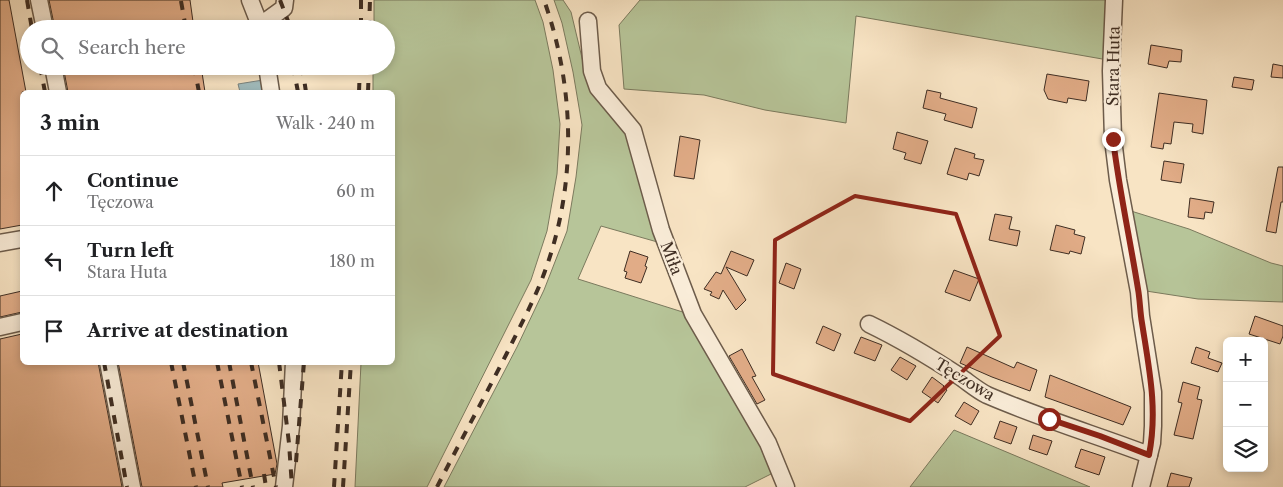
<!DOCTYPE html>
<meta charset="utf-8">
<style>
:root{--surface:#fff;--page:#f6f6f6;--text:#202124;--muted:#757577;--line:#e0e0e0}
body{margin:0;font-family:"Libre Caslon Text",serif;background:var(--page);color:var(--text)}
.controls{position:absolute;right:15px;bottom:15px;display:grid;overflow:hidden;border-radius:8px;box-shadow:0 2px 8px #0003}
.controls button{width:45px;height:45px;display:grid;place-items:center;padding:0;border:0;border-bottom:1px solid var(--line);background:var(--surface);color:var(--text);font:25px sans-serif}
.stop{position:absolute;width:15px;height:15px;margin:-11px;border:4px solid #8f2418;border-radius:50%;background:#fff}
.stop.end{background:#8f2418;border-color:#fff;box-shadow:0 1px 5px #0008}
.list{margin:0;padding:0;list-style:none}
h2{display:flex;justify-content:space-between;align-items:center;height:65px;margin:0;padding:0 20px;font-size:21px}
h2 small{font-size:16px;font-weight:400;color:var(--muted)}
.list li{display:grid;grid-template-columns:32px 1fr auto;gap:15px;align-items:center;box-sizing:border-box;height:70px;padding:0 20px;border-top:1px solid var(--line)}
.list b{display:block;font-size:19px;white-space:nowrap}
.list p{margin:0;font-size:16px;white-space:nowrap;color:var(--muted)}
.list em{font-size:16px;font-style:normal;color:var(--muted)}
.icon{flex:none;width:28px;height:28px;fill:none;stroke:currentColor;stroke-width:2;stroke-linecap:round;stroke-linejoin:round}
.map{position:relative;flex:none;width:1283px;height:487px;overflow:hidden}
.search{position:absolute;background:var(--surface);box-shadow:0 2px 8px #0003;left:20px;top:20px;width:375px;height:55px;display:flex;align-items:center;gap:12px;box-sizing:border-box;padding:0 18px;border-radius:28px;color:var(--muted);font-size:19px}
.panel{position:absolute;background:var(--surface);box-shadow:0 2px 8px #0003;left:20px;top:90px;width:375px;height:275px;border-radius:8px}
.map>svg:first-child{display:block}
.green{fill:#b7c599;stroke:#7b7a5e}
.water{fill:#a1bcbd;stroke:#7a837f}
.building{fill:#e1ac87;stroke:#3f2e23}
.lines{fill:none;stroke-linecap:round;stroke-linejoin:round}
.minor-casing{stroke:#6d5c4b;stroke-width:19}
.minor{stroke:#faedd9;stroke-width:16}
.rail{stroke:#3f2e23;stroke-width:4;stroke-dasharray:9 9;stroke-linecap:butt}
.route{stroke:#8f2418;stroke-width:6}
.marked{fill:none;stroke:#8f2418;stroke-width:4;stroke-linejoin:round}
.labels{text-anchor:middle;stroke-width:4.5;stroke-linejoin:round;paint-order:stroke}
.street-label{font-size:16px;fill:#3f2e23;stroke:#faedd9}
</style>
<div class="map">
<svg width="1283" height="487" viewBox="0 0 1283 487">
<rect width="100%" height="100%" fill="#f8e4c4"/>
<filter id="stains"><feTurbulence type="fractalNoise" baseFrequency=".004" numOctaves="4"/><feColorMatrix values="0 0 0 0 .2 0 0 0 0 .09 0 0 0 0 .02 0 0 0 .5 -.17"/></filter>
<radialGradient id="worn" r=".72"><stop offset=".6" stop-color="#630" stop-opacity="0"/><stop offset="1" stop-color="#630" stop-opacity=".3"/></radialGradient>
<g class="green">
<path d="M374,0h161l8,22 10,48 7,54 -3,50 -10,57 -16,49 -104,207h-72l6,-124 31,-1v-270h-19v-26h13v-37h-12z"/>
<path d="M554,0h9l8,12 17,71 41,49 32,111 -60,-17 -23,53 111,35 88,157 -32,16h-301l73,-140 27,-57 23,-59 9,-54 6,-52 -9,-53 -11,-49z"/>
<path d="M640,0h471l-3,60 -252,-44 -10,107 -81,-13 -61,-15 -80,-6 -5,-64z"/>
<path d="M1131,211l58,18 82,34 12,3v36l-85,-3 -52,-8z"/>
<path d="M954,430l136,57h-180z"/>
</g>
<path class="water" d="M263,80l2,12h-25l-2,-8z"/>
<g class="building">
<path d="M0,0h9l17,92h-4v133l-22,4z"/>
<path d="M49,0h141l4,29h-139z"/>
<path d="M1151,45l31,5 -1,12 -12,-1 -2,7 -19,-4z"/>
<path d="M1273,64l10,2v12l-12,-1z"/>
<path d="M63,66h138l4,26h-137z"/>
<path d="M1047,74l42,7 -3,20 -18,-3 -1,5 -19,-4 -4,-9z"/>
<path d="M1234,77l20,3 -2,10 -20,-3z"/>
<path d="M927,90l14,3 -1,5 37,10 -5,20 -28,-8 2,-6 -23,-6z"/>
<path d="M1159,93l48,7 -4,34 -11,-2 1,-8 -19,-2 -3,22 -7,-1 -1,6 -12,-2z"/>
<path d="M897,132l31,9 -7,23 -17,-5 2,-6 -13,-4z"/>
<path d="M680,136l20,4 -6,39 -20,-3z"/>
<path d="M955,148l20,6 -1,4 10,2 -5,16 -10,-3 -2,7 -20,-6z"/>
<path d="M1164,161l20,3 -3,19 -20,-3z"/>
<path d="M1278,167h5v35h-2l-5,31 -10,-2z"/>
<path d="M1190,198l24,4 -2,11 -7,-1 -1,7 -16,-2z"/>
<path d="M995,214l17,3 -3,12 11,2 -3,15 -28,-6z"/>
<path d="M1056,225l19,5 -1,4 11,3 -4,17 -11,-3 -1,3 -19,-4z"/>
<path d="M630,251l18,6 -3,9 2,1 -6,16 -16,-5 2,-6 -3,-1z"/>
<path d="M731,251l23,9 -7,16 -21,-9 20,33 -10,10 -13,-20 -4,9 -9,-4 2,-3 -8,-3 12,-17 5,2z"/>
<path d="M786,263l15,6 -7,20 -15,-6z"/>
<path d="M954,270l25,9 -9,22 -25,-9z"/>
<path d="M22,291v21l-22,5v-21z"/>
<path d="M1255,316l28,10v10l-3,8 -31,-10z"/>
<path d="M823,326l18,8 -7,17 -18,-8z"/>
<path d="M22,334v28h76l24,125h-122v-148z"/>
<path d="M861,337l21,8 -7,16 -21,-8z"/>
<path d="M967,347l47,21 3,-6 20,8 -7,21 -38,-14 -32,-14z"/>
<path d="M1196,347l14,5 -2,6 14,5 -4,9 -27,-9z"/>
<path d="M742,349l14,27 -4,1 13,23 -8,4 -28,-48z"/>
<path d="M900,357l16,9 -9,14 -16,-10z"/>
<path d="M118,362h140l19,102 -2,10 -53,9 1,4h-81z"/>
<path d="M1050,375l81,32 -8,18 -78,-28z"/>
<path d="M932,377l12,9 -1,1 4,3 -9,13 -16,-11z"/>
<path d="M1183,382l17,5 -3,12 5,1 -9,39 -19,-4 8,-32 -4,-1z"/>
<path d="M964,402l15,9 -8,14 -16,-9z"/>
<path d="M1000,421l17,6 -6,17 -17,-6z"/>
<path d="M1033,435l19,6 -5,14 -18,-6z"/>
<path d="M1081,449l24,8 -6,18 -24,-8z"/>
<path d="M1171,473l21,5 -3,9h-22z"/>
</g>
<g class="lines">
<g class="minor-casing">
<g id="minor">
<path d="M39,0l6,29"/>
<path d="M250,0l9,23 1,6"/>
<path d="M1114,0l-3,71 2,68 5,41 21,112 2,24 12,76v34l-1,17 -11,44"/>
<path d="M588,21l4,50 6,17 35,42 28,100 32,84 75,129 18,44"/>
<path d="M259,23l7,-2 18,-13 1,-8"/>
<path d="M53,66l5,26"/>
<path d="M267,66l4,26"/>
<path d="M0,243l22,-4"/>
<path d="M869,324c31,15 61,33 90,52 9,6 18,14 28,19 53,23 109,40 162,60"/>
<path d="M0,327l22,-5"/>
<path d="M108,362l24,125"/>
<path d="M284,487l7,-61 3,-64"/>
</g>
</g>
<use href="#minor" class="minor"/>
<g class="rail">
<path d="M27,0l5,29"/>
<path d="M280,0l11,29"/>
<path d="M361,0v29"/>
<path d="M181,1l5,28"/>
<path d="M280,25l2,4"/>
<path d="M369,29l1,-29"/>
<path d="M40,66l5,26"/>
<path d="M194,66l5,26"/>
<path d="M293,66l5,26"/>
<path d="M302,66l4,26"/>
<path d="M359,92l1,-26"/>
<path d="M368,92l1,-26"/>
<path d="M104,362l23,125"/>
<path d="M171,362l25,125"/>
<path d="M183,362l25,125"/>
<path d="M217,362l25,125"/>
<path d="M229,362l24,125"/>
<path d="M251,362l25,125"/>
<path d="M279,362l10,81 3,44"/>
<path d="M296,462l8,-100"/>
<path d="M264,474l2,13"/>
<path d="M334,487l8,-125"/>
<path d="M343,487l8,-125"/>
<path d="M437,487c23,-45 47,-89 70,-134 13,-27 28,-54 38,-82 32,-88 30,-183 -1,-271"/>
</g>
</g>
<g class="lines">
<path class="route" d="M1049,419l51,17 49,19c9,-45 0,-87 -7,-132 -2,-11 -2,-23 -4,-34 -8,-50 -19,-100 -25,-150"/>
</g>
<path class="marked" d="M855,196l101,18 44,122 -90,85 -137,-47 2,-134z"/>
<g class="labels">
<g class="street-label">
<text transform="translate(1113 66) rotate(-89)" y="6">Stara Huta</text>
<text transform="translate(672 258) rotate(69)" y="6">Miła</text>
<text transform="translate(965 379) rotate(31)" y="6">Tęczowa</text>
</g>
</g>
<rect width="100%" height="100%" filter="url(#stains)"/>
<rect width="100%" height="100%" fill="url(#worn)"/>
</svg>
<div class="controls">
<button>+</button>
<button>−</button>
<button><svg class="icon" aria-label="layers" viewBox="0 0 24 24"><path d="M12 4l9 5-9 5-9-5zM3 14l9 5 9-5"/></svg></button>
</div>
<div class="stop" style="left:1049px;top:419px"></div>
<div class="stop end" style="left:1113px;top:139px"></div>
<div class="search"><svg class="icon" aria-label="search" viewBox="0 0 24 24"><circle cx="10" cy="10" r="6"/><path d="M15 15l6 6"/></svg>Search here</div>
<section class="panel">
<h2>3 min<small>Walk · 240 m</small></h2>
<ul class="list">
<li><svg class="icon" aria-label="ahead" viewBox="0 0 24 24"><path d="M12 20V5M6 11l6-6 6 6"/></svg><div><b>Continue</b><p>Tęczowa</p></div><em>60 m</em></li>
<li><svg class="icon" aria-label="left" viewBox="0 0 24 24"><path d="M17 20v-9H6M10 6l-5 5 5 5"/></svg><div><b>Turn left</b><p>Stara Huta</p></div><em>180 m</em></li>
<li><svg class="icon" aria-label="arrive" viewBox="0 0 24 24"><path d="M6 21V4h12l-3 4 3 4H6"/></svg><div><b>Arrive at destination</b></div></li>
</ul>
</section>
</div>
